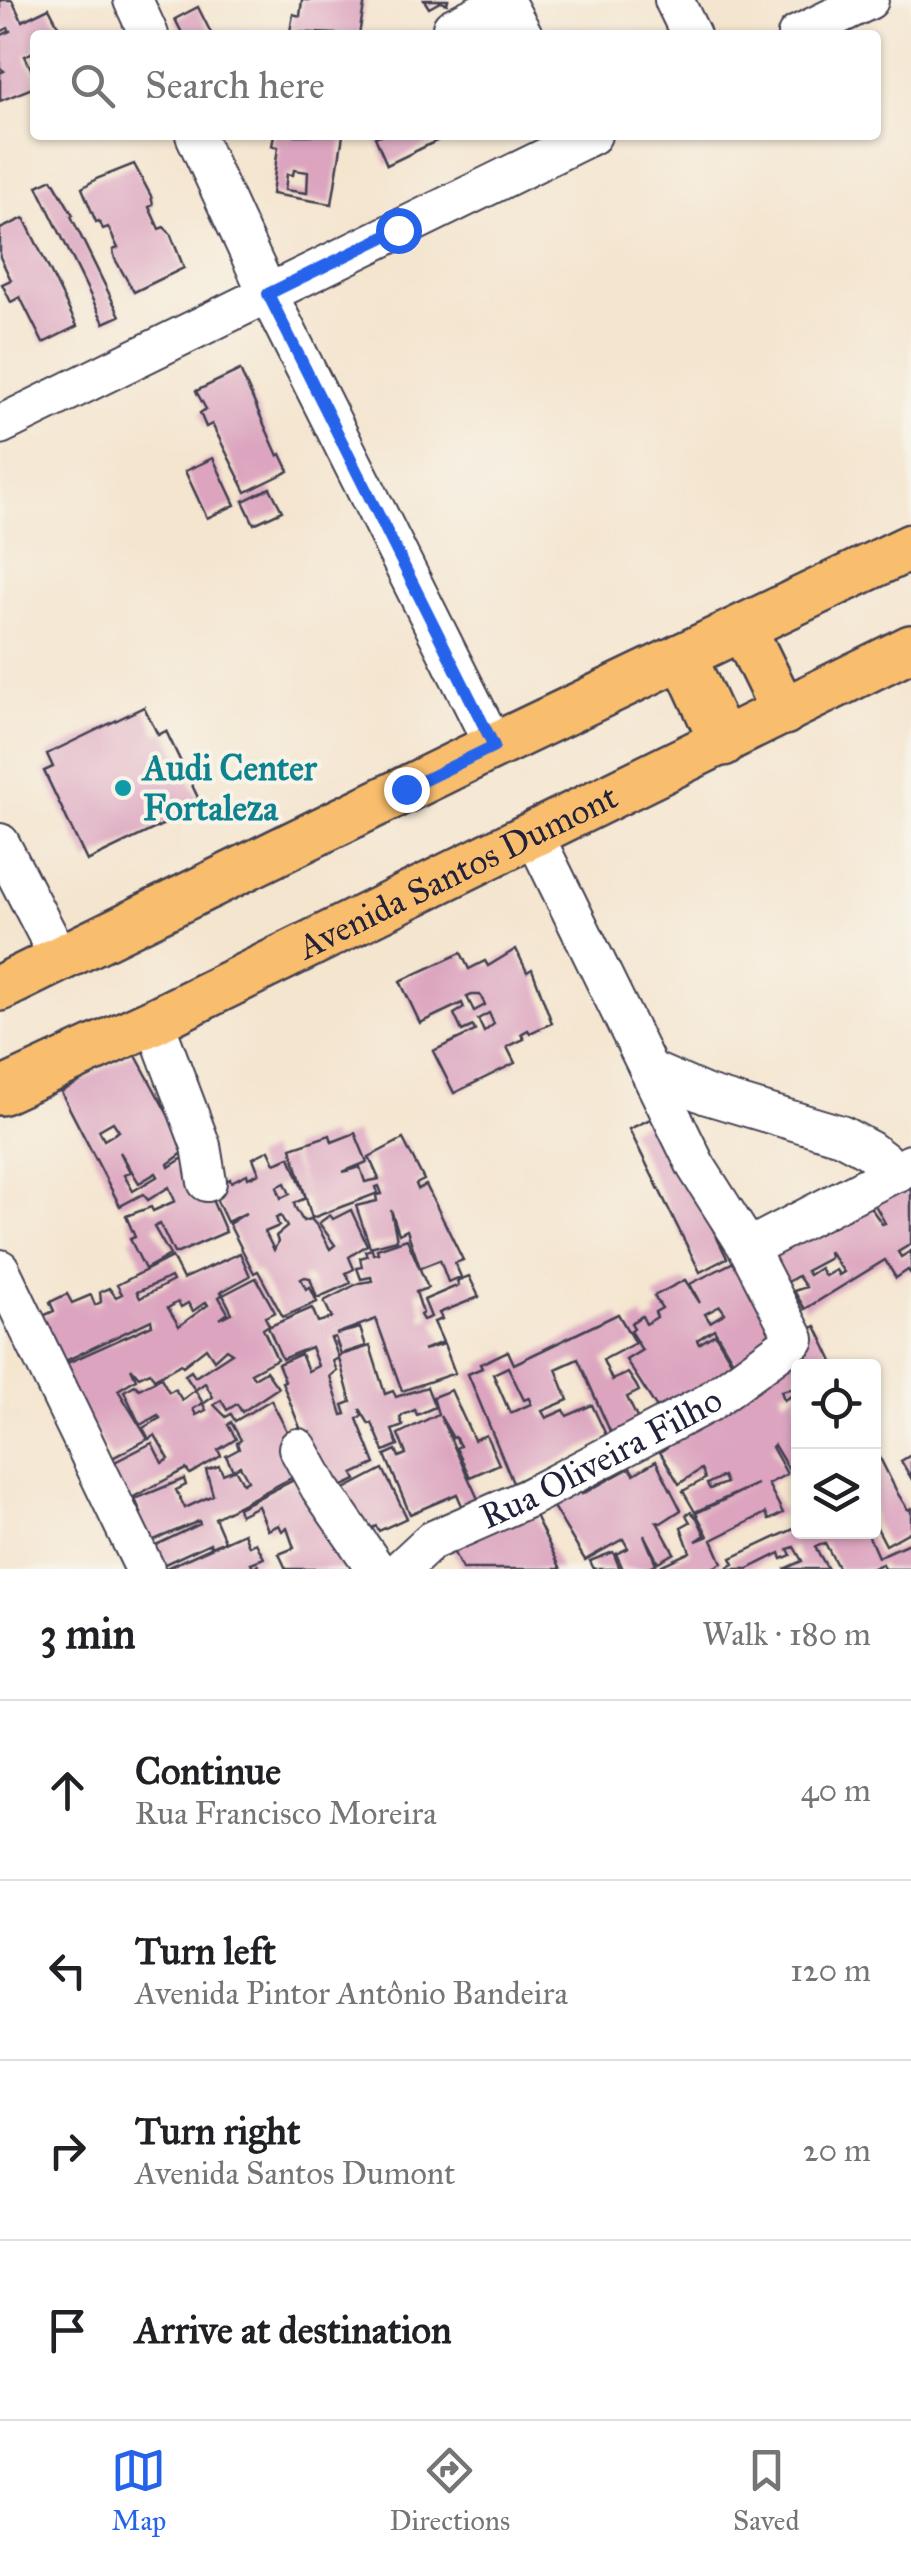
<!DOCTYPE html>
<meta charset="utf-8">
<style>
:root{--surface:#fff;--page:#f2f2f2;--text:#202124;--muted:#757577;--line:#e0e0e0;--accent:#2563eb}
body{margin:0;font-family:"IM FELL Great Primer",serif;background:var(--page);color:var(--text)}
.controls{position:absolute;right:30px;bottom:30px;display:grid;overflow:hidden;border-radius:10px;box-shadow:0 2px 8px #0004}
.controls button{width:90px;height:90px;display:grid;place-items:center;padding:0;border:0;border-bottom:2px solid var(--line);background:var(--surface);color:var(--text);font:50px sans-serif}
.stop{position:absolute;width:30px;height:30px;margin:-22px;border:8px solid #2563eb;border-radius:50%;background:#fff}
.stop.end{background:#2563eb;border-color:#fff;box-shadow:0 2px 10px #0008}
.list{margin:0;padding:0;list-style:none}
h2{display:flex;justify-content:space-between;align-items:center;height:130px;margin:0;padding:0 40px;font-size:42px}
h2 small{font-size:32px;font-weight:400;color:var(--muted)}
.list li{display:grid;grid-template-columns:65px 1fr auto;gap:30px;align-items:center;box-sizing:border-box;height:180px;padding:0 40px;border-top:2px solid var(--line)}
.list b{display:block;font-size:38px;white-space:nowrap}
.list p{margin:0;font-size:32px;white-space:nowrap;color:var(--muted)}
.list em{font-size:32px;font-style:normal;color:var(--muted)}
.icon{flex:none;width:55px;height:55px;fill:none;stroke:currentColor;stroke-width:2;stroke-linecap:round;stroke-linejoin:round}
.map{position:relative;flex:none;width:911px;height:1569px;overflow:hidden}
.search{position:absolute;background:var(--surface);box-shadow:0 2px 8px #0004;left:30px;right:30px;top:30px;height:110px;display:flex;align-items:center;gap:25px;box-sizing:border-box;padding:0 35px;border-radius:10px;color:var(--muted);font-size:38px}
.sheet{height:850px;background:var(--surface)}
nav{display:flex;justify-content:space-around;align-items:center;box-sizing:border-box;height:140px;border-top:2px solid var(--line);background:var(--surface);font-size:28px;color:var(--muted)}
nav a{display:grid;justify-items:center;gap:5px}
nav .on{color:var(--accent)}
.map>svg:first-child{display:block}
.building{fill:#dca4bf;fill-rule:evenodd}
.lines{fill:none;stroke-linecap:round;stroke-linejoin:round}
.minor-casing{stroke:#423f51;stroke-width:42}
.major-casing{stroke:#423f51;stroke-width:50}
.minor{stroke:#fff;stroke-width:38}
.major{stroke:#f9be6d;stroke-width:45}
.route{stroke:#2563eb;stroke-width:12}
.culture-dot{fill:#0f9aa8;stroke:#f7f3e8;stroke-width:4}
.labels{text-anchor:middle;stroke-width:8;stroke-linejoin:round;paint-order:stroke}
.culture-label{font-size:35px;font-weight:bold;fill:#0d838f;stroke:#f7f3e8;text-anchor:start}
.street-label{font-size:35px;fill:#22223b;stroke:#f7f3e8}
</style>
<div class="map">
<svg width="911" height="1569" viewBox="0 0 911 1569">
<rect width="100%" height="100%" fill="#f7f3e8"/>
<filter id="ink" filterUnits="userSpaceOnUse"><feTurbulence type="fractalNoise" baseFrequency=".01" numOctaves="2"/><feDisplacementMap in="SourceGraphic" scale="20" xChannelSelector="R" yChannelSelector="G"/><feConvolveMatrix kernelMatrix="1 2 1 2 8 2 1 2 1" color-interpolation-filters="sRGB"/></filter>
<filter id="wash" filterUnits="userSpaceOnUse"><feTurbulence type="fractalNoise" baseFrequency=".0048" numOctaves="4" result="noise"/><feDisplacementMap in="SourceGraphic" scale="40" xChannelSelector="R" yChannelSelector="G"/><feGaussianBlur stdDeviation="2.25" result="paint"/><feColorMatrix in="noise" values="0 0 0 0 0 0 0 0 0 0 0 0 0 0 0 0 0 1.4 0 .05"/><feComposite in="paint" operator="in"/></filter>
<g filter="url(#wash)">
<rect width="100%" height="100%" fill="#f4e5cf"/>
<g id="blocks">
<g class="building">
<path d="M0,0h12l10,21 27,-13 14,27h-28v16l-10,5 10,21v10l-35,14v-28l4,-2 -4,-3v-32l10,-5 -2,-3 -8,4z"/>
<path d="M302,0h63l-6,35 -69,-3 3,-18 7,2z"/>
<path d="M424,0h24l-1,4 -7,-2 -11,6z"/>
<path d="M198,7l14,28h-29l-8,-16z"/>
<path d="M274,135h69l-11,69 -60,-10 6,-47 -6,-1zM294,170l14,2 -1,21 -22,-3 2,-16 6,1z"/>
<path d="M380,135h69l-62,30 -12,-28z"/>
<path d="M134,164l17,32 2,9 -4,2 10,22 5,-2 6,6 14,35 -50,24 -19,-33 -2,-9 5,-2 -10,-21 -5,2 -4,-8 -3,1 -14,-34 14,-9z"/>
<path d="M52,179l21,36 -2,1 49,100 -16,7 -67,-137z"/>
<path d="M24,218l53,108 -34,17 -23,-46 -9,5 -9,-18 9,-4 -11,-23v-28z"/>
<path d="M240,370l38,86 3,-2 8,17 -43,21 -34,-68 -6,3 -6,-14 6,-4 -10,-18z"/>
<path d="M213,458l22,47 -28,13 -22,-47z"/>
<path d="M270,488l12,23 -28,13 -11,-23z"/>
<path d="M144,707l14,28 8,-4 36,75 -115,55 -43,-90 9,-4 -6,-13z"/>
<path d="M516,949l11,23 5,-3 20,54 -22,10 -2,-3 -7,4 3,5 -17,8 8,16 -61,30 -21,-42 42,-20 -2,-5 -11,5 -8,-17 10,-6 -2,-5 -42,20 -20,-42 61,-28 8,16 16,-8 3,5zM472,995h8l5,10 -11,6 -7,-14zM489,1013l5,11 -10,8 -6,-13z"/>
<path d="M134,1052l53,98 -19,14 1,3 19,-12 19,33 19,44 -48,21h-4l-14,-29 -6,3 16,28 -25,14 -15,-30 5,-2 -9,-21 25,-9 2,4 22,-10 -6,-14 -21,13 -5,-6 -23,12 -59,-114zM113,1122l6,9 -15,9 -5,-10zM120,1152l19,31 17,-10 2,3 -25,15 -9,-16 6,-3z"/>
<path d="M657,1116l70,142 -27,14 -71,-143z"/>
<path d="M355,1133l12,29 -24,10 17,-5 5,15 14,-3 -10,-22 34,-18 21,41 -8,4 2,5 8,-4 37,75 -8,3 6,14 -13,5 -8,-22 -20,8 -13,-38 -8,4 -8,-24 6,30 -27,7 -14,-41 21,-5 -1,-6 6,-1 -3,-8 -3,1 2,6 -66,25 -21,-70 39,-13 2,7z"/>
<path d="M269,1150l6,13 15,-6 16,41 -12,5 1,4 8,14 8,-2 7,8 12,22 5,-4 -16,-22 11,-8 3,4 18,-9 16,35 -18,12 5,12 -8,4 5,10 -34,15 -7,-20 -5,-1 -4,2 5,10 4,-2 7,15 -34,15 -25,-46 -4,2 -25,-49 17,-11 -19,9 -16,-34 19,-9 1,3 16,-8 1,4 11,-5 -6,-15zM285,1183l5,11 -9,4 -4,-11zM281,1216l6,11 -11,9 2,6 -4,8 -9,-18 14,-6 -3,-8z"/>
<path d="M911,1174v70l-13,8 3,5 10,-6v23l-3,-4 -12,8 -11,-18 -80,49 -11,-18 12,-4 -8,-11 -14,8 -18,-28 98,-58 18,26 3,-1 -15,-27zM829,1251l15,21 -5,3 -3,-5 -11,6 -5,-8 -11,7 -3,-4 24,-13z"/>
<path d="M407,1239l21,49 -12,4 7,21 -3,2 3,5 8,-3 -7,-17 35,-15 -2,-4 12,-5 10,21 -40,16 3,6 -8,3 9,20 -20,8 21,-6 11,29 -53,18 -26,-72 -40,15 24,-6 6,18 -25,8 -6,-17 -4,1 7,18 32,-10 15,48 8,-3 3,6 31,-10 8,20 -18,8 -2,-5 -12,5 -3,3 3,8 -11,4 6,15 -14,6 -12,-28 -3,1 -9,-15 2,7 -5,3 18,45 -22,10 3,6 -30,14 -44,-112 3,-1 -7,-17 23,-10 7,17 10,-5 -7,-19 -29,12 -14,-32 44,-19 6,14 14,-4 -8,-17 35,-18 13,-2 -1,-4 -10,2 -4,-11 5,-1 -2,-9 7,-2 -2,-5 7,-2 1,5 5,-1 -1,-4zM339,1358l12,44 -8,3 3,9 -4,1 -12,-39 7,-5 -4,-10z"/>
<path d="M240,1253l10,23 -29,16 2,2 -4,3 9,16 -8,6 12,-6 -9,-18 33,-17 19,34 -10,5 4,8 -6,4 14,30 -26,14 3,5 12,-7 12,17 -36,24 -5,-8 -10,6 -6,-10 -7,5 12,12 5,-3 4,7 36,-21 20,39 8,35 -84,44 10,23 -14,6 -1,-4 -56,26 -9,-19 55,-26 -1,-3 -57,24 -9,-28 8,-4 -6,-14 49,-20 2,6 -10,5 9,18 28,-13 -7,-25 13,-4 4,8 10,-4 -7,-14 13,-7 -2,-6 4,-3 -10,-18 -3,3 8,14 -18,11 3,6 -31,18 -4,-5 -64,34 -19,-35 49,-25 10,20 7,-4 -14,-24 -6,4 -6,-11 17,-10 -2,-3 -18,10 -16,-34 11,-6 4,4 22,-11 8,14 6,-3 7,11 13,-10 8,13 -10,6 3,6 10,-5 -3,-6 10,-7 -8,-14 -10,7 -10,-15 6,-4 4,6 37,-24 -6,-4 -12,11 -8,-12 -23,18 -2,-2 -27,15 -4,-7 -11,5 -8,-9 5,11 -18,11 30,49 -36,19 -56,-90 96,-43 -1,-5 -92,44 -18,-47 13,-6 -4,-9 17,-8 5,9 19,-8 4,10 6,-3 -1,-10 9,-4 7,9 6,-3 -5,-9 55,-28 11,22zM171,1277l2,4 -33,17 -3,-6zM178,1302l3,5 7,-4 5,8 13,-9 2,3 -29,21 -11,-18zM240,1466l8,14 -5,3 -8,-14z"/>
<path d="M742,1258l43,69 -48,41 -23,-39 -17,11 2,4 16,-10 21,35 -74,47 -36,-56 16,-10 -12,-19 4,-3 -3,-5 11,-7 4,8 11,-7 -2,-5 7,-4 -8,-12 31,-16 15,23 -10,-19zM720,1306l5,7 -15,9 -5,-8z"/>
<path d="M618,1314l17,29 -32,17 9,20 16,-7 8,12 3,6 -12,6 12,25 -25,18 -36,-81 -22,10 12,31 -26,11 4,7 18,-8 3,6 25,-11 15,32 -94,46 -45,-109 14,-6 -2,-4 28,-13 6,13zM508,1367l16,33 5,-2 2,6 -21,9 -17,-39z"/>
<path d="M816,1326l19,40h-24l-13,-26 7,-9z"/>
<path d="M797,1353l5,13h-4v21l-17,4 3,9 14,-8v93l-24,-40 -2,2 15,27 -19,10 15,29 -14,7 -3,-7 -54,27 10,23 -10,5 -48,1 -2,-4 28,-13 -9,-25 9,-5 -4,-7 5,-3 6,6 8,17 -9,6 12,-5 -12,-23 61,-29 -62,28 -12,-21 22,-12 -2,-7 -2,-3 -22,15 -19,-32zM723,1476l3,7 -16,6 -3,-5z"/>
<path d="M451,1390l23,50 12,-5 13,29 -29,13 -14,-29 4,-2 -5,-9 -2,1 -13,-22 39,85 -16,7 -6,-14 -47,20 -25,-59 11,-5 3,7 7,-3 -8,-20 40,-20 -5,-17z"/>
<path d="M874,1446l24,48 10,16 3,-2v23l-25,14 -12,-23z"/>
<path d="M911,1455v23l-10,-17z"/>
<path d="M656,1461l25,49 -20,13 -4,-1 17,31 -16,9 -14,-27 12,29 -11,5h-22l-7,-15 12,-6 -5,-9 -38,21 -36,-60 26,-16 7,10 48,-26 4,6z"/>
<path d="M383,1469l24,49 -28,13 -3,-5 -21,10 -20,-42z"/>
<path d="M310,1472l55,97h-79l-7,-15 15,-6 -7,-20 -5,3 -3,-6 -11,5 -10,-24 -18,9 -2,-7z"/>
<path d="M531,1507l30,62h-99l-14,-28z"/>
<path d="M798,1527v5h69l11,25 33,-15v27h-27l-2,-5 -11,5h-32l-14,-26 -10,4 13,22h-44l18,-8 -8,-14 -6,2 3,6 -9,4 -2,-6 -32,16h-23l9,-5 -3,-6z"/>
<path d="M244,1533l5,13 7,-3 8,15 -13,5 2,4 5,-2 2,4h-96z"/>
<path d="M613,1552l7,17h-26l-4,-8z"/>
</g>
</g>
</g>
<g filter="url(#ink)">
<use href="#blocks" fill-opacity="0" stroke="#423f51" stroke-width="2.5"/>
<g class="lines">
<g class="minor-casing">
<g id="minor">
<path d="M133,0l16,35"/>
<path d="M504,0l19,35"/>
<path d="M674,0l17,35"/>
<path d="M452,28l53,-27"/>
<path d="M797,35l72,-35"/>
<path d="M195,135l73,159 226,452"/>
<path d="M0,425l592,-290"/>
<path d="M0,843l60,116"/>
<path d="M154,1021l47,125 6,36"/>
<path d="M649,1070l58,25 134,40 28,15 29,22"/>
<path d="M748,1248l163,-84"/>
<path d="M0,1269l145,300"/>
<path d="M298,1448l22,40 56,81"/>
<path id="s1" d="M401,1569l30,-28 97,-43 180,-95 87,-64 -47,-91 -52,-82 -163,-333"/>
</g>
</g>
<g class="major-casing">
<g id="major">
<path d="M743,628l41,84"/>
<path d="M683,656l40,87"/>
<path d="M0,988l494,-242 417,-199"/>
<path id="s2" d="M0,1092l154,-71 757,-373"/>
</g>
</g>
<use href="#minor" class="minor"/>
<use href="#major" class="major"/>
</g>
</g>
<g class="lines" filter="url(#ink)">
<path class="route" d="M398,230l-130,64 226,452 -88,43"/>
</g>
<circle class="culture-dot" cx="123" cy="788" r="10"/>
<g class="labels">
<g class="culture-label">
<text x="143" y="780">Audi Center<tspan x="143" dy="40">Fortaleza</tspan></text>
</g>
<g class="street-label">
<text dy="12" stroke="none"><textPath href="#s2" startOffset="508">Avenida Santos Dumont</textPath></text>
<text dy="12" stroke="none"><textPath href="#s1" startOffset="230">Rua Oliveira Filho</textPath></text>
</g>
</g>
</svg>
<div class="controls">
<button><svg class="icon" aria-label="locate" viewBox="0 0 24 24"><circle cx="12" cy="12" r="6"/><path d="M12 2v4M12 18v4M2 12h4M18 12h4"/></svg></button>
<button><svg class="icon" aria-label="layers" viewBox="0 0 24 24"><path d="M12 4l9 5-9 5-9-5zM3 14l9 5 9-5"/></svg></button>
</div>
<div class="stop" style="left:398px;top:230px"></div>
<div class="stop end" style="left:406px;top:789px"></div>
<div class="search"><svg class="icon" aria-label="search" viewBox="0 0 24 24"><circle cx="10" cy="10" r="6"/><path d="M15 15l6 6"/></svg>Search here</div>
</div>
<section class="sheet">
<h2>3 min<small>Walk · 180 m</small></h2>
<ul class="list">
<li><svg class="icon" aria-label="ahead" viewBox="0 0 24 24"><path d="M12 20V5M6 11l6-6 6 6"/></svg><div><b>Continue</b><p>Rua Francisco Moreira</p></div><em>40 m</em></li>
<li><svg class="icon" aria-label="left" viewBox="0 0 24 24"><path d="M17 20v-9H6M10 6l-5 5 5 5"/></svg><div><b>Turn left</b><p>Avenida Pintor Antônio Bandeira</p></div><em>120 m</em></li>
<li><svg class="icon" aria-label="right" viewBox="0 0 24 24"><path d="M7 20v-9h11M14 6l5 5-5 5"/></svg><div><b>Turn right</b><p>Avenida Santos Dumont</p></div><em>20 m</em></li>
<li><svg class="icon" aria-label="arrive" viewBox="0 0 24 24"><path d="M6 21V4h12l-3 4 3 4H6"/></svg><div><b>Arrive at destination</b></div></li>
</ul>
</section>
<nav>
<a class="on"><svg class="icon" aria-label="map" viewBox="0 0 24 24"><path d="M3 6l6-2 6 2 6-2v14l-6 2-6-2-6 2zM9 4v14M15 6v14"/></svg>Map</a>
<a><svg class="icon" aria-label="directions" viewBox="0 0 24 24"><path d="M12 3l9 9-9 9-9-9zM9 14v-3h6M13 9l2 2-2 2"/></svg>Directions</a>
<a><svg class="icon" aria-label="saved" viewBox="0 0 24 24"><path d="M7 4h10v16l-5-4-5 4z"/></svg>Saved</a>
</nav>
